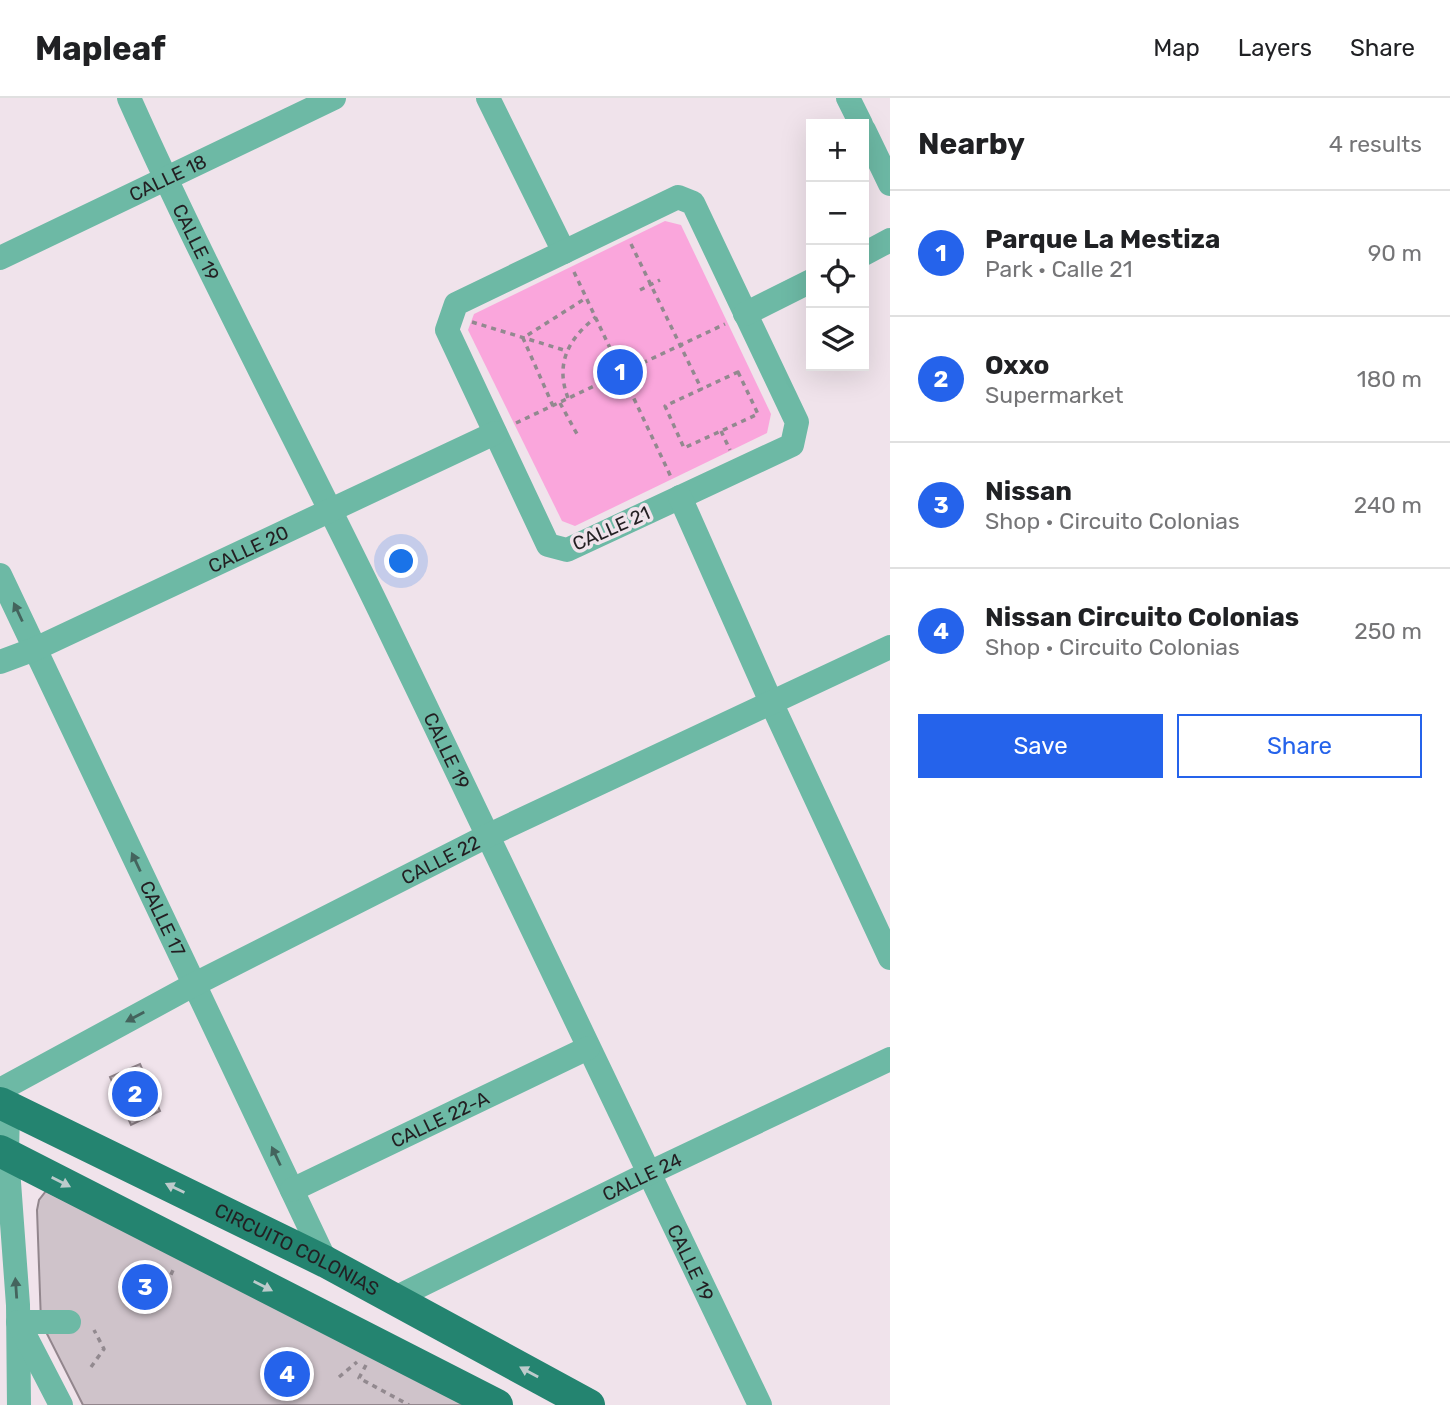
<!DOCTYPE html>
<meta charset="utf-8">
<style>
:root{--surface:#fff;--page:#f6f6f6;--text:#202124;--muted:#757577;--line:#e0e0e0;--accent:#2563eb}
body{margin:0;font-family:Rubik,sans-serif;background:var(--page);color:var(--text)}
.controls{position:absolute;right:21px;top:21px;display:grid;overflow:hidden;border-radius:0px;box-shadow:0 7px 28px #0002}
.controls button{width:63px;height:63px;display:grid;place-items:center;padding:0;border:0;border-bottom:2px solid var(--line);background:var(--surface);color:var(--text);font:35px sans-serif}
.you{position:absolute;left:402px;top:464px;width:24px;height:24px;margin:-18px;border:5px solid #fff;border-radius:50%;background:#1a73e8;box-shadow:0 0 0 10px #1a73e833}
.badge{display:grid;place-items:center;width:46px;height:46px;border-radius:50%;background:var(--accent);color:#fff;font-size:23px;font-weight:700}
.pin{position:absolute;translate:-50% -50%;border:4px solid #fff;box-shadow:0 2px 7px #0006}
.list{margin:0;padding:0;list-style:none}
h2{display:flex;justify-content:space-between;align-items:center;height:91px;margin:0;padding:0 28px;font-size:30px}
h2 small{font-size:23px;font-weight:400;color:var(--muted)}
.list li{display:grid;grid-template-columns:46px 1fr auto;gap:21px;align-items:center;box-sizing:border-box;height:126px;padding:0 28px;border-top:2px solid var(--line)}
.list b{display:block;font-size:26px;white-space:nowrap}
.list p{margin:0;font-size:23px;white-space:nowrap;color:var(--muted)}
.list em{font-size:23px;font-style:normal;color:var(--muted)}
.actions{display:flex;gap:14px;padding:21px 28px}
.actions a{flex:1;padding:16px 0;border:2px solid var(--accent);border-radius:0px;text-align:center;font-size:24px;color:var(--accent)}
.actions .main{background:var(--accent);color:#fff}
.icon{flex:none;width:38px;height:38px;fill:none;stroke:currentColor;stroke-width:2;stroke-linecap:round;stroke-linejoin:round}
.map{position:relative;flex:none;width:890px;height:1307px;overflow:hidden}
header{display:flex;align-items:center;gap:42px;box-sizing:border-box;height:98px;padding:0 35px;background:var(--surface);border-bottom:2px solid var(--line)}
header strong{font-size:33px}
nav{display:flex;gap:38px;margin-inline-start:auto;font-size:24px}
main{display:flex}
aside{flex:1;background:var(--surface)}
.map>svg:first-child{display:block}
.green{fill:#faa6dc}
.building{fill:#cfc3ca;stroke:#92868d;stroke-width:2}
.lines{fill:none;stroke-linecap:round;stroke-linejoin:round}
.path{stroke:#92898f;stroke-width:3.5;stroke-dasharray:5 5;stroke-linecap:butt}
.minor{stroke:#6db9a5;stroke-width:24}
.major{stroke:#248470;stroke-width:32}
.oneway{fill:#44645d}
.oneway2{fill:#bdcbcc}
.labels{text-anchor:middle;stroke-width:7;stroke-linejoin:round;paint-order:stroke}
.street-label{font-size:19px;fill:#231f22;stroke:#f0e3eb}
</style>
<header>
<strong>Mapleaf</strong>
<nav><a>Map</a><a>Layers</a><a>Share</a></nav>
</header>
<main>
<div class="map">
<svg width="890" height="1307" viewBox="0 0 890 1307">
<rect width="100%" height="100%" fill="#f0e3eb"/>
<path class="green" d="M665,123l16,4 90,189 -4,19 -192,93 -13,-5 -94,-191 6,-16z"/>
<g class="building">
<path d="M140,966l20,47 -29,14 -21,-48z"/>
<path d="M46,1093l430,214h-393l-42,-83 -4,-112 2,-10z"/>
</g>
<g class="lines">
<g class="path">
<path d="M631,146l71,146"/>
<path d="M574,174l97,205"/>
<path d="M640,192l20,-10"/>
<path d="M472,224l95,29"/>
<path d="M738,274l20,42 -74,34 -19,-42z"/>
<path d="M568,300c-13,-34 0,-59 28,-81"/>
<path d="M560,305l17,31"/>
<path d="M553,308l-30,-68 63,-40"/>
<path d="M516,325l209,-99"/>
<path d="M721,333l9,19"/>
<path d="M167,1186l6,-14"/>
<path d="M366,1267l-7,13 50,27"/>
<path d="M91,1269l13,-18 -10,-19"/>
<path d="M339,1279l18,-15"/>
</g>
<g class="minor">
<path id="s1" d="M129,0c77,173 167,340 250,511 128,265 252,532 381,796"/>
<path d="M488,0l76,154"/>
<path d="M848,0l13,26"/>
<path d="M864,32l26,54"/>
<path d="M678,99l15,6 104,219 -5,23 -225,105 -19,-5 -101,-215 9,-26z"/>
<path d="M864,156l26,-14"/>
<path id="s2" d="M0,160l334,-160"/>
<path d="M745,216l66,-33"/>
<path d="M680,399l91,205 119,256"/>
<path id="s3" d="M0,477l326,687"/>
<path id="s4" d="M0,564l35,-13 460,-216"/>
<path id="s5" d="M0,992l195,-106 294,-149 401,-188"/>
<path d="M8,1009l-1,48 11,150 1,100"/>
<path id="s6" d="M292,1092l296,-142"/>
<path id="s7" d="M395,1200l252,-124 243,-115"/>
<path d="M61,1307l-43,-83h51"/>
</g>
<g class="major">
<path id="s8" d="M0,1005l326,159 263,143"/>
<path d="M0,1053l497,254"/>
</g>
</g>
<defs><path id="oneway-solid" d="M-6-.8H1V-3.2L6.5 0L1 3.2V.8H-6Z" transform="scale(1.75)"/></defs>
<g class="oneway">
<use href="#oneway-solid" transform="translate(18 514) rotate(-115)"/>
<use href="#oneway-solid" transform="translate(136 764) rotate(-115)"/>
<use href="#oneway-solid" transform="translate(135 919) rotate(152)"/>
<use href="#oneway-solid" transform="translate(276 1058) rotate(-115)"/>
<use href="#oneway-solid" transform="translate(16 1190) rotate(-94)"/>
</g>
<g class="oneway2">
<use href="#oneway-solid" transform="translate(61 1084) rotate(27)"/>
<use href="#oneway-solid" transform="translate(175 1090) rotate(-154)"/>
<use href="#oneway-solid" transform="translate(263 1188) rotate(27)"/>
<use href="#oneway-solid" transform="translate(529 1274) rotate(-151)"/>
</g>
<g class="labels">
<g class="street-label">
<text dy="7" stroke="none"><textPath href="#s2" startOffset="186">CALLE 18</textPath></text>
<text dy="7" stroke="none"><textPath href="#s1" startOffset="159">CALLE 19</textPath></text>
<text transform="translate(611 430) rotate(-24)" y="7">CALLE 21</text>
<text dy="7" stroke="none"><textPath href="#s4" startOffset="273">CALLE 20</textPath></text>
<text dy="7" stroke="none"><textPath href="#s1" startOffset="726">CALLE 19</textPath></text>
<text dy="7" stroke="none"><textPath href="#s5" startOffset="497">CALLE 22</textPath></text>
<text dy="7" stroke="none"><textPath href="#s3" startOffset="380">CALLE 17</textPath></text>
<text dy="7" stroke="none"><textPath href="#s6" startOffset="164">CALLE 22-A</textPath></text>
<text dy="7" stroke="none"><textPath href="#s7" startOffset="275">CALLE 24</textPath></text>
<text dy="7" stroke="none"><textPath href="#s8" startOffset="331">CIRCUITO COLONIAS</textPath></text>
<text dy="7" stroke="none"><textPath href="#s1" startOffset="1293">CALLE 19</textPath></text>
</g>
</g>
</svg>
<div class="controls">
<button>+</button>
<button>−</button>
<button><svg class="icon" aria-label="locate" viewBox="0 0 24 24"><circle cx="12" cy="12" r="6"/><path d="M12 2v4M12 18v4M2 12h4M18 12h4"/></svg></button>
<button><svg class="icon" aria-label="layers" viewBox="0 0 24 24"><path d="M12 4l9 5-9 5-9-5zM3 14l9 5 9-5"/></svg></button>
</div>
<div class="you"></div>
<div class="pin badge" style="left:620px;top:274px">1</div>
<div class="pin badge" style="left:135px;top:996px">2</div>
<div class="pin badge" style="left:145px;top:1189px">3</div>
<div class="pin badge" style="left:287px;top:1276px">4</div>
</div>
<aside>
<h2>Nearby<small>4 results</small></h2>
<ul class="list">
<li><span class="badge">1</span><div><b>Parque La Mestiza</b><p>Park · Calle 21</p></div><em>90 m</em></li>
<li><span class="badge">2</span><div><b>Oxxo</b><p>Supermarket</p></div><em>180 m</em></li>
<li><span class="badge">3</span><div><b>Nissan</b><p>Shop · Circuito Colonias</p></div><em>240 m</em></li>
<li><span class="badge">4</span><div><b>Nissan Circuito Colonias</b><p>Shop · Circuito Colonias</p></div><em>250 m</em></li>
</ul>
<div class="actions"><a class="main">Save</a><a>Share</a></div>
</aside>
</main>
